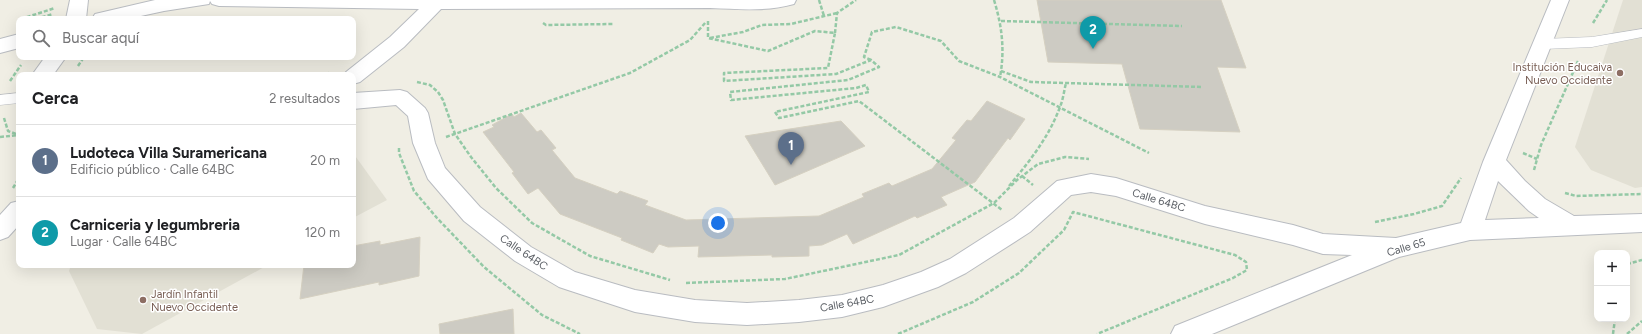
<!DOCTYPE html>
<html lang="es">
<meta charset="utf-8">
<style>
:root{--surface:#fff;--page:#f6f6f6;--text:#202124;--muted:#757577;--line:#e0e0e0;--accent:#0b8043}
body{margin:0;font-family:Figtree,sans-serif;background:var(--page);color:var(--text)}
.controls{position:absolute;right:12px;bottom:12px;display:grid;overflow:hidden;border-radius:8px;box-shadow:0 4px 16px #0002}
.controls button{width:36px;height:36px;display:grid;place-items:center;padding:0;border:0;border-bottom:1px solid var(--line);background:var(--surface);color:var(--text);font:20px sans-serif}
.you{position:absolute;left:718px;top:223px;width:14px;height:14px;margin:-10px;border:3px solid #fff;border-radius:50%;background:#1a73e8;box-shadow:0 0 0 6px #1a73e833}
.badge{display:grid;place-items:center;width:26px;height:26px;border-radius:50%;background:var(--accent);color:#fff;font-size:13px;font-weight:700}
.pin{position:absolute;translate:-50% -33px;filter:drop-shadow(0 1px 2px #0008)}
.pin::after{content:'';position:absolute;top:21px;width:14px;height:12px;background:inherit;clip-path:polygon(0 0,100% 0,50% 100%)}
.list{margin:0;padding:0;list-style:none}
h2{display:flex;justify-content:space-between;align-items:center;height:52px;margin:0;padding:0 16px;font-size:17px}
h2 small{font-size:13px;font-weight:400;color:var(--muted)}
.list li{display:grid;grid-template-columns:26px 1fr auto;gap:12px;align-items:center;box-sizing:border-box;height:72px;padding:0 16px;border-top:1px solid var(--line)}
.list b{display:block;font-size:15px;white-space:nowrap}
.list p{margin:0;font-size:13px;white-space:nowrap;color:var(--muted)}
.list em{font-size:13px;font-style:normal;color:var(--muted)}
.icon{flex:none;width:22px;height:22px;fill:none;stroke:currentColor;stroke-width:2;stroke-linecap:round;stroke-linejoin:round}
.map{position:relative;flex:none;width:1642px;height:334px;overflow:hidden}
.search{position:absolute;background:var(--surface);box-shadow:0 4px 16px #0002;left:16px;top:16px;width:340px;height:44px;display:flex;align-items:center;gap:10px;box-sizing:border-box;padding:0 14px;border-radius:8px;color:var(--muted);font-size:15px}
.panel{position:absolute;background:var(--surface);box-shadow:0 4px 16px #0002;left:16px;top:72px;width:340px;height:196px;border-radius:8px}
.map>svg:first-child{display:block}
.education{fill:#e2e0d4}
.building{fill:#cdcbc3;stroke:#d5d0c1}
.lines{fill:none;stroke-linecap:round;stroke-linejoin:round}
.service-casing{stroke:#b9bcc1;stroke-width:1}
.minor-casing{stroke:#b9bcc1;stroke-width:2}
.path{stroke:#94c9a6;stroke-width:2.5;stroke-dasharray:4 2;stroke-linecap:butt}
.service{fill:#fff;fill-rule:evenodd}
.minor{fill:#fff;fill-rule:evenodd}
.education-dot{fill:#8d6e63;stroke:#fff;stroke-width:1.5}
.labels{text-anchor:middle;stroke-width:3;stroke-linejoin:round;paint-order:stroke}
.education-label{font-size:11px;fill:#785e54;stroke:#fff;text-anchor:end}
.street-label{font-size:11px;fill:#5c6066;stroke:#fff}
</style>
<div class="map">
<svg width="1642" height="334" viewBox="0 0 1642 334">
<rect width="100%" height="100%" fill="#f0eee4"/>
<g class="education">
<path d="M1623,0h19v187l-7,1 -44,-18 -16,-23z"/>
<path d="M353,153l34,47 -34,18z"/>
<path d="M71,265h197l-126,69 -45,-5 -28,-58z"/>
</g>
<g class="building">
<path d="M1037,0h184l25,68 -29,-1 23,65 -100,-3 -18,-65 -74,-2z"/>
<path d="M987,101l38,18 -15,21 -2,-2 -33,44 -34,15 6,8 -30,13 -2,-2 -62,28 -6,-10 -25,11 -13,1v10l-37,1v-2l-74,2 1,-11 -31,1 -9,-3 -6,9 -32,-13 1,-2 -62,-24 -22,-26 -10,6 -16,-21 2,-1 -31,-40 11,-5 -2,-2 20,-11 2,3 7,-4 16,19 4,-2 15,18 -4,2 23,28 42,16 3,-3 28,10 -3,4 41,15 133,-4 45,-19 -2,-3 27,-11 3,3 40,-17 24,-29 -4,-2 15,-18 4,1z"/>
<path d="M841,121l24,25 -90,39 -30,-49z"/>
<path d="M420,237l-1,39 -40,9v-3l-79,17 4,-34h49v-19l27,-5v4z"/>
<path d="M513,309l1,25h-74l-1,-10z"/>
</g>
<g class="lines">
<g class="service-casing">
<g id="service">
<path d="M1642,29v8l-50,10 -49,2 -5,-2 -2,-3 2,-3 5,-2 49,-2z"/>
<path d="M19,93v10l-19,2v-10z"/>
</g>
</g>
<g class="minor-casing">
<g id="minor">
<path d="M70,0h18l-2,19h-20z"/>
<path d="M155,0h641l-2,4c-28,8 -56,5 -84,4l-269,1 -37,38 -44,35 -7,2v-9h-9l2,-3 44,-35 29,-28 -200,-3 -7,-2 -2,-3 -1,3 -45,7 -37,8h-35l3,-5z"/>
<path d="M1551,0h18l-63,160 19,21 20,18 29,17 68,-2v18l-172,8 -71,17 -187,77h-41l4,-8 177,-71 -29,-1 -30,-9 -88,-21 -89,-28 -25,-4 -20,3 -41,37 -64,41 -28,14 -55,20 -41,10 -43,5 -52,3 -52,-3 -60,-10 -67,-22 -9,-3 -44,-26 -51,-40 -36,-42 -15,-36 -5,-27 -12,-11 -43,4v-16l47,-3 7,2 18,16 3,5 7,30 10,25 35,39 51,40 44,25 60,18 60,10 52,3 52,-3 43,-5 41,-10 38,-13 29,-13 64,-41 43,-37 34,-7 25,4 89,28 88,19 30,9 73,4 65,-15 22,-61zM1498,181l31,30 10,7 -54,2z"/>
<path d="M19,34v14l-19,5v-14z"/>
<path d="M45,57h21l-13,18h-21z"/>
<path d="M19,201v24l-11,12 -8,3v-25l11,-12z"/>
</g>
</g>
<g class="path">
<path d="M819,0l5,16"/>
<path d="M994,0c8,26 11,50 6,77"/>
<path d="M21,19l34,-11"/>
<path d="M36,19l17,-5"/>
<path d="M708,21v17l60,13 47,-20 20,2 -7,35 -104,5v8l112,-7 35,-14 8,7 -31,13 -118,12 1,8 125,-12 10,-3 3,7 -94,20 4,6 80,-17 143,109"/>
<path d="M1001,21l181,5"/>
<path d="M543,23l3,2 67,-1"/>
<path d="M1593,23l14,-23"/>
<path d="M835,33l2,-20 19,-13"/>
<path d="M710,38l33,-6 19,-7 29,-1 46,-11"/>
<path d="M871,60l-7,-3 8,-25 24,-5 45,14 18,20 41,16 149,76"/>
<path d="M78,66l6,-9"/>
<path d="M1001,71l30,11 172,5"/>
<path d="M326,75l5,-3"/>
<path d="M10,81l11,-16"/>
<path d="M417,82l13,3 8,7 5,8 12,34 16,23 25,31 36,35 58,33 80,24"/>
<path d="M4,118l4,13 11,4"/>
<path d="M0,137l19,-2"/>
<path d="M446,137l184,-64 60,-33 16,-18"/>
<path d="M399,148v5l15,38 23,27 47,49 58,48 38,19"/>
<path d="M1523,153l14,6"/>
<path d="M1534,170l7,-25 37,-84"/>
<path d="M1022,176l11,9"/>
<path d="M1009,186c20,-24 40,-49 51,-79 3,-7 4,-16 6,-24"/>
<path d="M13,188l6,-10"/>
<path d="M1565,193l11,3 66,-2"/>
<path d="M1375,222l39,-8 28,-8 19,-28"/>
<path d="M1627,264l15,-4"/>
<path d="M686,283l99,-4 114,-24 95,-52 23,-23 21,-16 27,-7 24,2"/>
<path d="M898,334l75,-32 46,-29 45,-43 9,-18 162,43 11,7 1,8 -14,8 -136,56"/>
<path d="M1613,334l2,-15"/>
<path d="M1627,334l15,-13"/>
</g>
<use href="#service" class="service"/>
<use href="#minor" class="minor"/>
</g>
<g class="education-dot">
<circle cx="1620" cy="73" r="4"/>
<circle cx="143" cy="300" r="4"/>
</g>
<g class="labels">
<g class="education-label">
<text x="1612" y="71">Institución Educaiva<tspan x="1612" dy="13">Nuevo Occidente</tspan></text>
<text x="151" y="298" text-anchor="start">Jardín Infantil<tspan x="151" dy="13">Nuevo Occidente</tspan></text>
</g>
<g class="street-label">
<text transform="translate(1159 200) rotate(17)" y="4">Calle 64BC</text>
<text transform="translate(1406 247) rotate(-17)" y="4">Calle 65</text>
<text transform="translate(524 252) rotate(34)" y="4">Calle 64BC</text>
<text transform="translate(847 303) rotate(-10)" y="4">Calle 64BC</text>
</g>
</g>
</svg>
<div class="controls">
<button>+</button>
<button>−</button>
</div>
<div class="you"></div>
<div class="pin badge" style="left:791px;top:165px;background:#5c6f8a">1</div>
<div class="pin badge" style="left:1093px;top:49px;background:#0f9aa8">2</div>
<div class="search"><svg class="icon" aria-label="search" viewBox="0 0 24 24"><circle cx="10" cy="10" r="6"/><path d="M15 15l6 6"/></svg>Buscar aquí</div>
<section class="panel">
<h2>Cerca<small>2 resultados</small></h2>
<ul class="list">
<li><span class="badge" style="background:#5c6f8a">1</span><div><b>Ludoteca Villa Suramericana</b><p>Edificio público · Calle 64BC</p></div><em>20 m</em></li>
<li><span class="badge" style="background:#0f9aa8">2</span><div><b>Carniceria y legumbreria</b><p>Lugar · Calle 64BC</p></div><em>120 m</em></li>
</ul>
</section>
</div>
